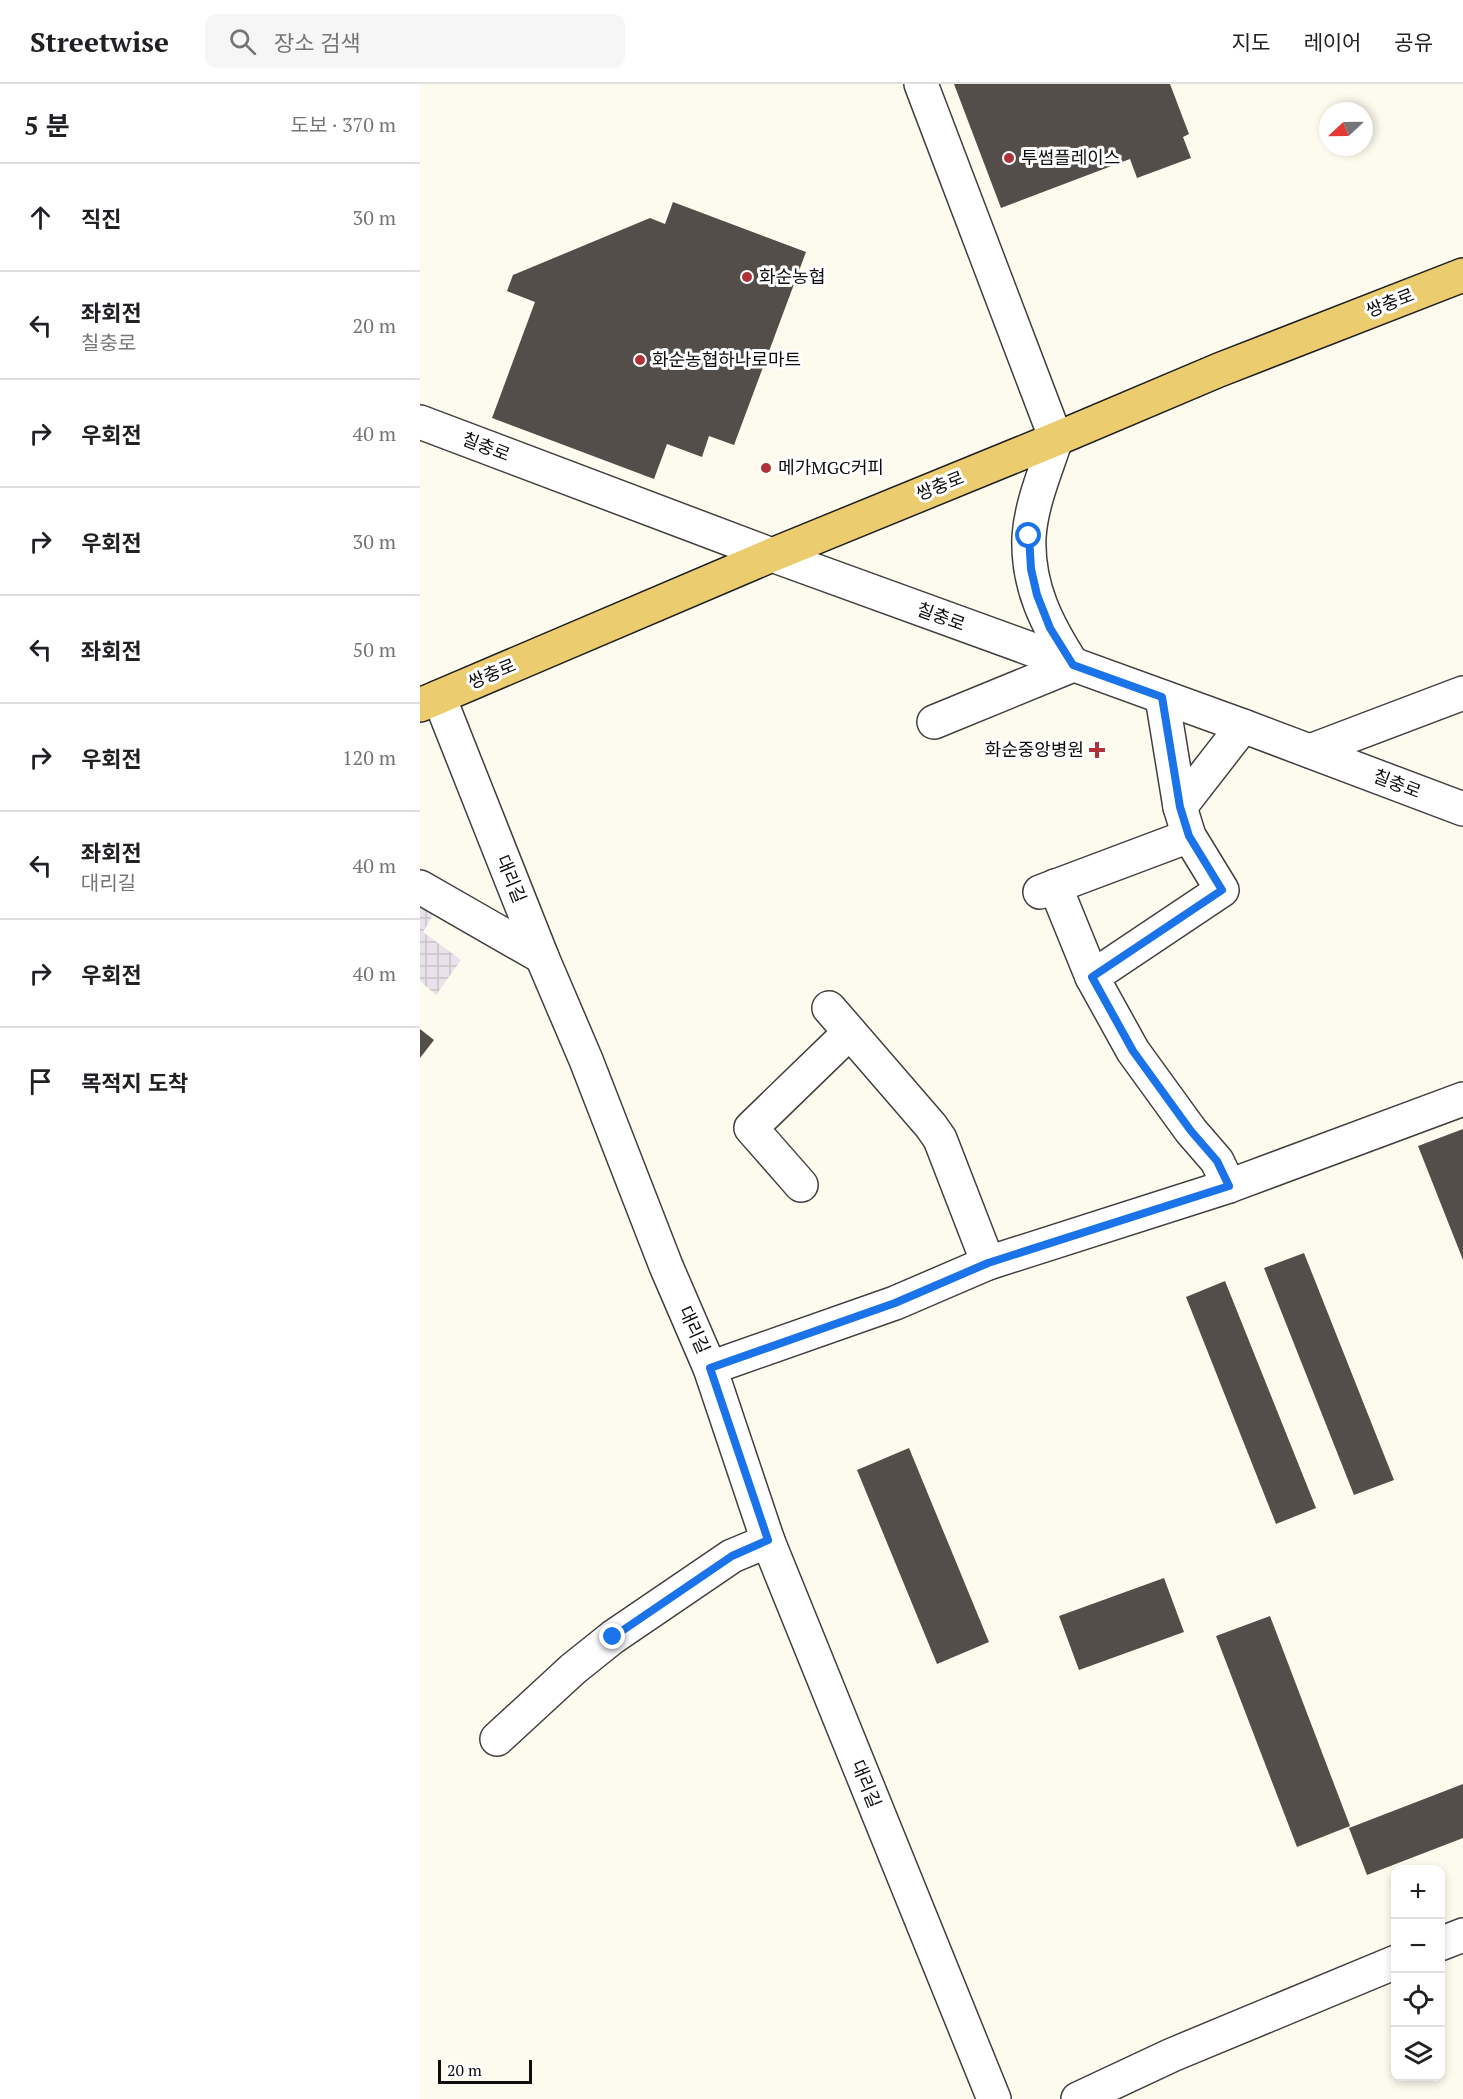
<!DOCTYPE html>
<html lang="ko">
<meta charset="utf-8">
<style>
:root{--surface:#fff;--page:#f6f6f6;--text:#202124;--muted:#757577;--line:#e0e0e0}
body{margin:0;font-family:"PT Serif","Noto Sans KR",serif;background:var(--page);color:var(--text)}
.controls{position:absolute;right:18px;bottom:18px;display:grid;overflow:hidden;border-radius:12px;box-shadow:0 3px 9px #0003}
.controls button{width:54px;height:54px;display:grid;place-items:center;padding:0;border:0;border-bottom:2px solid var(--line);background:var(--surface);color:var(--text);font:30px sans-serif}
.compass{position:absolute;left:899px;top:18px;width:54px;height:54px;border-radius:50%;background:var(--surface);box-shadow:0 3px 9px #0003;rotate:248deg}
.scale{position:absolute;left:18px;bottom:15px;width:94px;box-sizing:border-box;padding-left:6px;border:3px solid #0d0d0d;border-top:0;font-size:16px;line-height:21px;white-space:nowrap;color:#0d0d0d;-webkit-text-stroke:4px #fff;paint-order:stroke}
.stop{position:absolute;width:18px;height:18px;margin:-14px;border:4px solid #1a73e8;border-radius:50%;background:#fff}
.stop.end{background:#1a73e8;border-color:#fff;box-shadow:0 2px 6px #0008}
.list{margin:0;padding:0;list-style:none}
h2{display:flex;justify-content:space-between;align-items:center;height:78px;margin:0;padding:0 24px;font-size:26px}
h2 small{font-size:20px;font-weight:400;color:var(--muted)}
.list li{display:grid;grid-template-columns:39px 1fr auto;gap:18px;align-items:center;box-sizing:border-box;height:108px;padding:0 24px;border-top:2px solid var(--line)}
.list b{display:block;font-size:22px;white-space:nowrap}
.list p{margin:0;font-size:20px;white-space:nowrap;color:var(--muted)}
.list em{font-size:20px;font-style:normal;color:var(--muted)}
.icon{flex:none;width:33px;height:33px;fill:none;stroke:currentColor;stroke-width:2;stroke-linecap:round;stroke-linejoin:round}
.map{position:relative;flex:none;width:1043px;height:2015px;overflow:hidden}
header{display:flex;align-items:center;gap:36px;box-sizing:border-box;height:84px;padding:0 30px;background:var(--surface);border-bottom:2px solid var(--line)}
header strong{font-size:28px}
nav{display:flex;gap:33px;margin-inline-start:auto;font-size:21px}
.search{width:420px;height:54px;background:var(--page);display:flex;align-items:center;gap:15px;box-sizing:border-box;padding:0 21px;border-radius:12px;color:var(--muted);font-size:22px}
main{display:flex}
aside{flex:1;background:var(--surface)}
.map>svg:first-child{display:block}
.industrial{fill:url(#industrial-grid)}
.building{fill:#544e4a}
.lines{fill:none;stroke-linecap:round;stroke-linejoin:round}
.minor-casing{stroke:#404040;stroke-width:36}
.major-casing{stroke:#1e1e1e;stroke-width:36}
.minor{stroke:#fff;stroke-width:33}
.major{stroke:#ebcd70;stroke-width:33}
.route{stroke:#1a73e8;stroke-width:8}
.poi-dot{fill:#af3239;stroke:#fff;stroke-width:2}
.labels{text-anchor:middle;stroke-width:6;stroke-linejoin:round;paint-order:stroke}
.poi-label{font-size:18px;fill:#0d0d0d;stroke:#fff;text-anchor:start}
.street-label{font-size:18px;fill:#0d0d0d;stroke:#fff}
</style>
<header>
<strong>Streetwise</strong>
<div class="search"><svg class="icon" aria-label="search" viewBox="0 0 24 24"><circle cx="10" cy="10" r="6"/><path d="M15 15l6 6"/></svg>장소 검색</div>
<nav><a>지도</a><a>레이어</a><a>공유</a></nav>
</header>
<main>
<aside>
<h2>5 분<small>도보 · 370 m</small></h2>
<ul class="list">
<li><svg class="icon" aria-label="ahead" viewBox="0 0 24 24"><path d="M12 20V5M6 11l6-6 6 6"/></svg><div><b>직진</b></div><em>30 m</em></li>
<li><svg class="icon" aria-label="left" viewBox="0 0 24 24"><path d="M17 20v-9H6M10 6l-5 5 5 5"/></svg><div><b>좌회전</b><p>칠충로</p></div><em>20 m</em></li>
<li><svg class="icon" aria-label="right" viewBox="0 0 24 24"><path d="M7 20v-9h11M14 6l5 5-5 5"/></svg><div><b>우회전</b></div><em>40 m</em></li>
<li><svg class="icon" aria-label="right" viewBox="0 0 24 24"><path d="M7 20v-9h11M14 6l5 5-5 5"/></svg><div><b>우회전</b></div><em>30 m</em></li>
<li><svg class="icon" aria-label="left" viewBox="0 0 24 24"><path d="M17 20v-9H6M10 6l-5 5 5 5"/></svg><div><b>좌회전</b></div><em>50 m</em></li>
<li><svg class="icon" aria-label="right" viewBox="0 0 24 24"><path d="M7 20v-9h11M14 6l5 5-5 5"/></svg><div><b>우회전</b></div><em>120 m</em></li>
<li><svg class="icon" aria-label="left" viewBox="0 0 24 24"><path d="M17 20v-9H6M10 6l-5 5 5 5"/></svg><div><b>좌회전</b><p>대리길</p></div><em>40 m</em></li>
<li><svg class="icon" aria-label="right" viewBox="0 0 24 24"><path d="M7 20v-9h11M14 6l5 5-5 5"/></svg><div><b>우회전</b></div><em>40 m</em></li>
<li><svg class="icon" aria-label="arrive" viewBox="0 0 24 24"><path d="M6 21V4h12l-3 4 3 4H6"/></svg><div><b>목적지 도착</b></div></li>
</ul>
</aside>
<div class="map">
<svg width="1043" height="2015" viewBox="0 0 1043 2015">
<defs>
<pattern id="industrial-grid" width="8" height="8" patternUnits="userSpaceOnUse" patternTransform="scale(1.5)"><rect width="8" height="8" fill="#eae2eb"/><path d="M0 4h8M4 0v8" fill="none" stroke="#c8c1c8"/></pattern>
</defs>
<rect width="100%" height="100%" fill="#fdfaee"/>
<path class="industrial" d="M0,820l14,9 -11,19 38,28 -25,35 -16,-14z"/>
<g class="building">
<path d="M534,0h216l19,50 -6,3 8,21 -54,20 -7,-19 -129,49z"/>
<path d="M253,118l133,50 -72,193 -25,-9 -7,21 -35,-13 -13,35 -162,-61 43,-116 -28,-11 6,-16 137,-57 15,6z"/>
<path d="M0,945l14,11 -14,18z"/>
<path d="M1043,1045v131l-45,-114z"/>
<path d="M884,1169l90,227 -40,15 -90,-227z"/>
<path d="M805,1197l91,227 -40,16 -90,-227z"/>
<path d="M489,1364l80,194 -52,22 -80,-194z"/>
<path d="M744,1494l20,54 -105,38 -20,-54z"/>
<path d="M850,1532l80,210 -53,21 -81,-211z"/>
<path d="M1043,1700v54l-96,37 -18,-47z"/>
</g>
<g class="lines">
<g class="minor-casing">
<g id="minor">
<path d="M501,0l135,355c-10,31 -25,65 -27,98 -2,49 18,88 44,128l-139,57"/>
<path d="M0,338l352,133 471,171 220,83"/>
<path d="M19,613l103,260 44,103 80,206 44,102 58,173 226,558"/>
<path d="M742,613l18,110 63,-81"/>
<path d="M890,667l153,-58"/>
<path d="M760,723l9,29 33,54 -130,87 41,74 58,80 26,30 12,25"/>
<path d="M635,802l37,91"/>
<path d="M0,803l122,70"/>
<path d="M620,808l149,-56"/>
<path d="M409,924l102,118 9,13 48,124"/>
<path d="M381,1101l-50,-57 98,-95"/>
<path d="M290,1284l185,-65 93,-40 241,-77 234,-87"/>
<path d="M77,1655l76,-70 40,-32 119,-81 36,-15"/>
<path d="M1020,1860l23,-9"/>
<path d="M658,2015l94,-44 224,-93"/>
</g>
</g>
<g class="major-casing">
<path id="major" d="M0,621l352,-150 284,-116 163,-69 244,-95"/>
</g>
<use href="#minor" class="minor"/>
<use href="#major" class="major"/>
</g>
<g class="lines">
<path class="route" d="M193,1553l119,-81 36,-16 -58,-172 185,-65 93,-40 241,-77 -12,-25 -26,-30 -58,-80 -41,-74 130,-87 -33,-54 -9,-29 -18,-110 -89,-32 -23,-37 -13,-33 -6,-26 -2,-33"/>
</g>
<g class="poi-dot">
<circle cx="589" cy="74" r="6"/>
<circle cx="327" cy="193" r="6"/>
<circle cx="220" cy="276" r="6"/>
<circle cx="346" cy="384" r="6"/>
<path d="M674 657h6v6h6v6h-6v6h-6v-6h-6v-6h6z"/>
</g>
<g class="labels">
<g class="poi-label">
<text x="601" y="80">투썸플레이스</text>
<text x="339" y="199">화순농협</text>
<text x="232" y="282">화순농협하나로마트</text>
<text x="358" y="390">메가MGC커피</text>
<text x="664" y="672" text-anchor="end">화순중앙병원</text>
</g>
<g class="street-label">
<text transform="translate(970 219) rotate(-21)" y="6">쌍충로</text>
<text transform="translate(66 363) rotate(21)" y="6">칠충로</text>
<text transform="translate(520 402) rotate(-22)" y="6">쌍충로</text>
<text transform="translate(521 533) rotate(20)" y="6">칠충로</text>
<text transform="translate(72 590) rotate(-23)" y="6">쌍충로</text>
<text transform="translate(977 700) rotate(21)" y="6">칠충로</text>
<text transform="translate(91 795) rotate(68)" y="6">대리길</text>
<text transform="translate(274 1246) rotate(66)" y="6">대리길</text>
<text transform="translate(446 1700) rotate(68)" y="6">대리길</text>
</g>
</g>
</svg>
<div class="controls">
<button>+</button>
<button>−</button>
<button><svg class="icon" aria-label="locate" viewBox="0 0 24 24"><circle cx="12" cy="12" r="6"/><path d="M12 2v4M12 18v4M2 12h4M18 12h4"/></svg></button>
<button><svg class="icon" aria-label="layers" viewBox="0 0 24 24"><path d="M12 4l9 5-9 5-9-5zM3 14l9 5 9-5"/></svg></button>
</div>
<svg class="compass" viewBox="-18 -18 36 36"><path d="M0-13l5 13h-10z" fill="#e53935"/><path d="M0 13l5-13h-10z" fill="#757577"/></svg>
<div class="scale">20 m</div>
<div class="stop" style="left:609px;top:452px"></div>
<div class="stop end" style="left:193px;top:1553px"></div>
</div>
</main>
